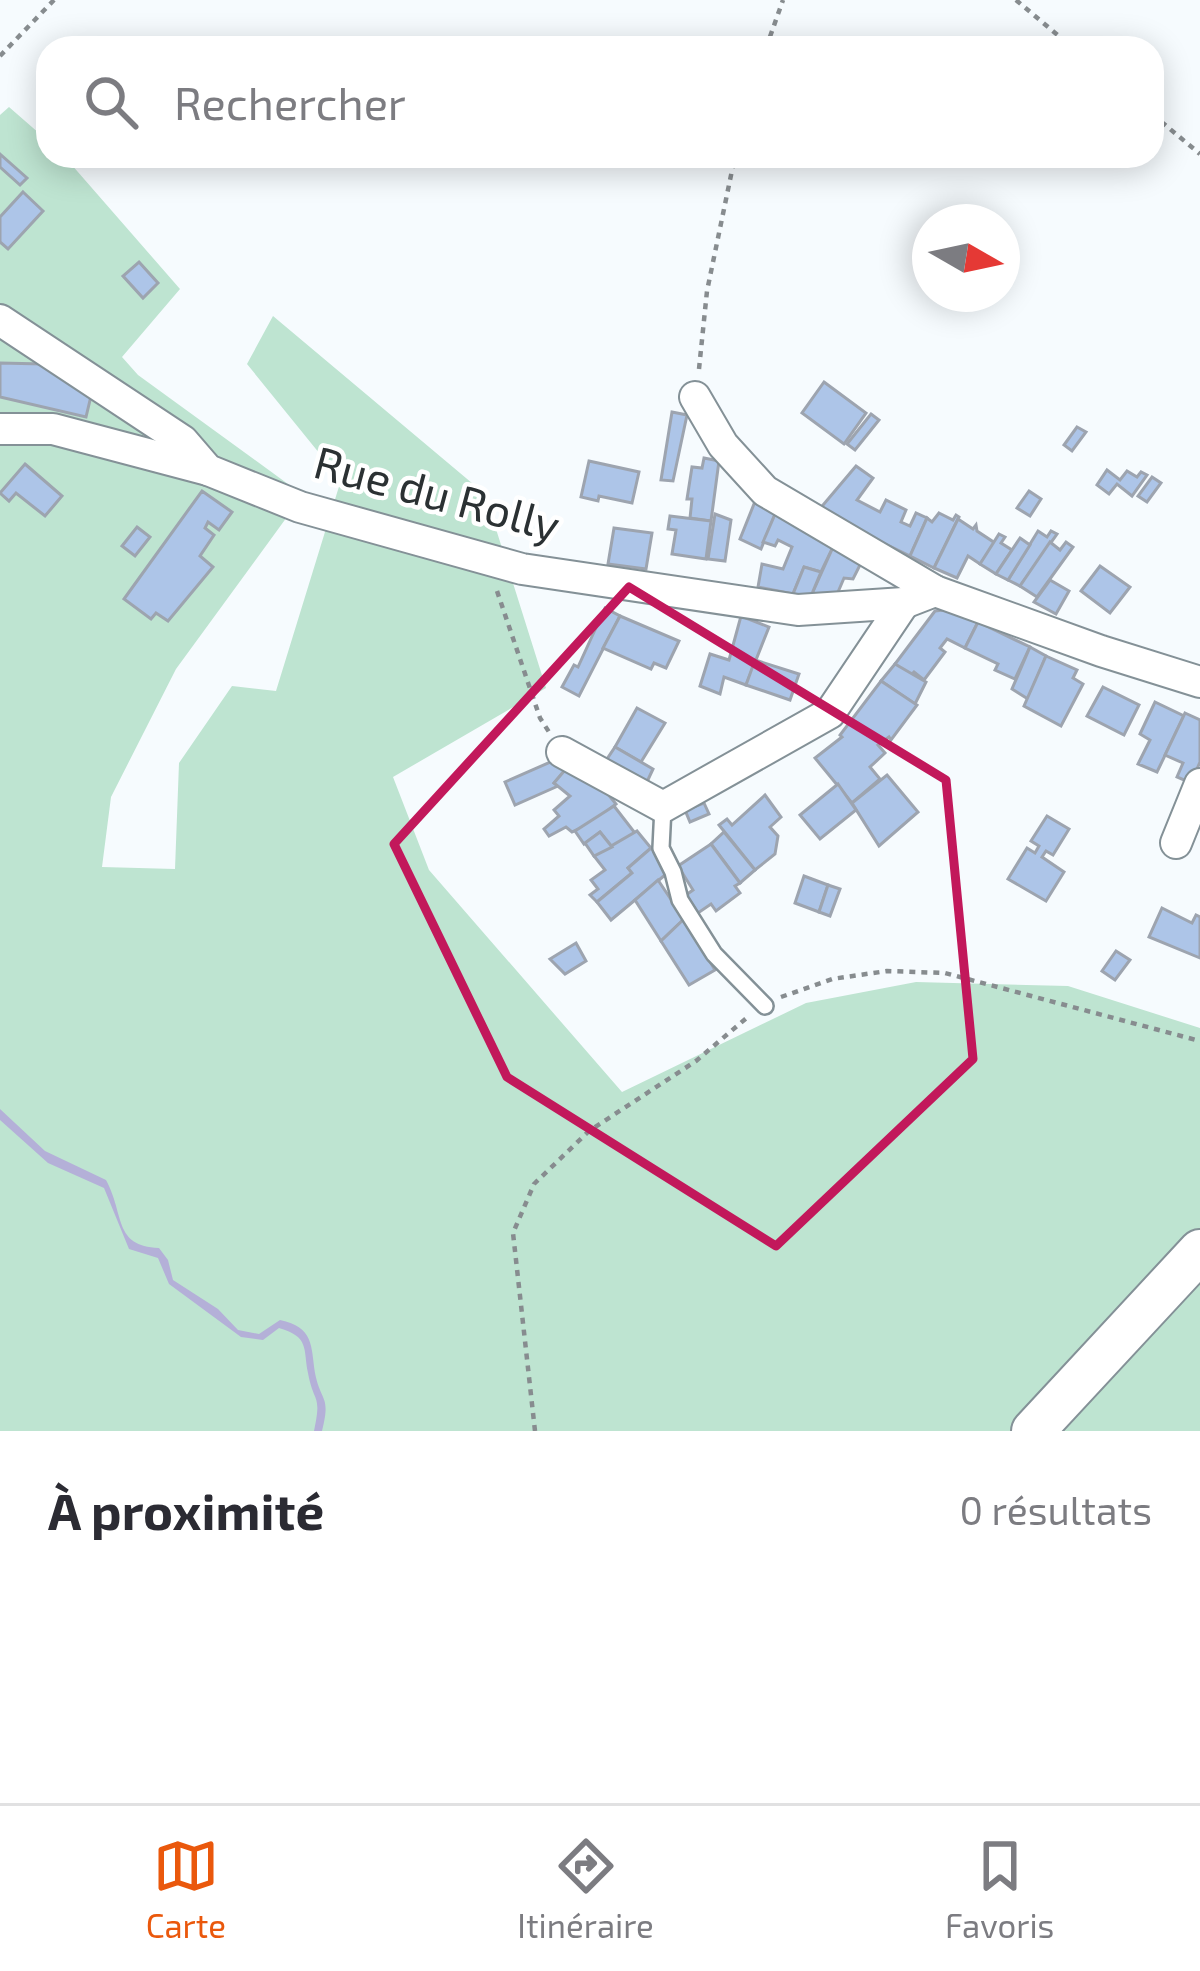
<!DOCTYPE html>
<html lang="fr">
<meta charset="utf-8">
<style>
:root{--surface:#fff;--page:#f2f2f3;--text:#2b2b33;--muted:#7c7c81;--line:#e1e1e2;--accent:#ea580c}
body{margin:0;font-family:"Exo 2",sans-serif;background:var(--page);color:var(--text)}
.compass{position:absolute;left:912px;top:204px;width:108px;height:108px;border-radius:50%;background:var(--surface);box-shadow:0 6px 30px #0003;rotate:99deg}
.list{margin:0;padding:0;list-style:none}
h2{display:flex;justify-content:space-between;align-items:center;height:156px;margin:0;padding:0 48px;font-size:51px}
h2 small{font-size:39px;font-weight:400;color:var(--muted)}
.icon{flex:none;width:66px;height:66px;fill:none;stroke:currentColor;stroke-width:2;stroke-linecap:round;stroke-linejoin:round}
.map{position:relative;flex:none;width:1200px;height:1431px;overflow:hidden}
.search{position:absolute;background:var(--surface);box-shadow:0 6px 30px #0003;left:36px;right:36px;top:36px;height:132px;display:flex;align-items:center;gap:30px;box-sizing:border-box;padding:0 42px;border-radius:36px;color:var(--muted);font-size:45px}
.sheet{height:372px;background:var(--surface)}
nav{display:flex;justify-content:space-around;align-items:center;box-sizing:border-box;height:168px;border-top:3px solid var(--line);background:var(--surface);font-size:33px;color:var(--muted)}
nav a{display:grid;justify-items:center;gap:6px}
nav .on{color:var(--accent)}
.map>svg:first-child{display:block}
.green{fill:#bee4d1}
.water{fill:#b4b0d8}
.building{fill:#adc5e8;stroke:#9da4af;stroke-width:3}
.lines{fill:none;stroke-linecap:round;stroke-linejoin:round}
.lane-casing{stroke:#849197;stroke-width:20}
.street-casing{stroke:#849197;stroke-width:34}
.secondary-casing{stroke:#849197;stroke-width:46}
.path{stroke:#878c8f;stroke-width:4.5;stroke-dasharray:6 6;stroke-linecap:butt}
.lane{stroke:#fff;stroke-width:15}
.street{stroke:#fff;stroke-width:30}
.secondary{stroke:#fff;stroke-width:42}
.marked{fill:none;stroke:#c2185b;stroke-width:9;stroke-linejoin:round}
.labels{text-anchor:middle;stroke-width:9;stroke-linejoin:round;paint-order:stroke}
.street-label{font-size:45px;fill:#2b3133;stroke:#fff}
</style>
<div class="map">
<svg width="1200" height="1431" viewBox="0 0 1200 1431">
<rect width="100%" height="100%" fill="#f6fbfe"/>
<path class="green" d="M9,107l39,34v15h16l116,133 -58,68 16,18 165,120 -127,174 -65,128 -9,70 73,2 4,-106 53,-77 44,5 65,-211 -94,-116 26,-48 212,178 61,194 -153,89 36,93 193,222 184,-89 110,-21 152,4 132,42v403h-1200v-1316z"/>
<path class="water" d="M0,1109l45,42 61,29c19,35 7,66 53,68l9,12 5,20 45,29 20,21 21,4 21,-14c34,7 31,26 35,53 6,30 16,22 7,58h-8c8,-38 0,-26 -6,-58 -5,-24 2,-36 -29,-45l-16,12 -22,-3 -72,-53 -11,-26 -29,-9 -25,-61 -56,-25 -48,-43z"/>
<g class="building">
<path d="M0,154l27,24 -7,7 -20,-18z"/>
<path d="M23,192l20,19 -35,38 -8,-7v-25z"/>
<path d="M139,262l19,21 -15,15 -20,-22z"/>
<path d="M0,363l43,1 48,32 -5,21 -86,-20z"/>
<path d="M824,382l42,31 -22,31 -42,-31z"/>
<path d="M672,412l15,3 -14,66 -12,-1z"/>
<path d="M871,414l8,6 -24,30 -8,-6z"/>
<path d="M1077,427l9,5 -14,19 -8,-6z"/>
<path d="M704,458l15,3 -8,60 -21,-3 2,-19h-5l5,-32 10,1z"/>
<path d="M589,461l50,11 -7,31 -33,-7 -1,5 -17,-4z"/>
<path d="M25,464l37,32 -17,20 -29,-23 -7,8 -9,-8z"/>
<path d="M856,466l17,12 -16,22 23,12 6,-12 20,10 -5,12 9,4 6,-13 11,5 -17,38 -92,-45z"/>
<path d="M1107,470l13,10 7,-9 10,6 4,-5 6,3 -15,21 -15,-12 -8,10 -12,-9z"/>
<path d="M1152,477l9,6 -14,19 -9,-6z"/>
<path d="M202,491l30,21 -13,18 -11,-8 -3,6 9,7 -14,21 13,11 -45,54 -12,-8 -5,6 -27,-20z"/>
<path d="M1029,491l12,8 -11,17 -13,-8z"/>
<path d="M758,494l18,18 -15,37 -21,-10z"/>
<path d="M776,512l58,33 -13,27 -17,-5 -11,27 -35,-7 4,-23 21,5 9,-22 -14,-7 -3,6 -12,-4z"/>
<path d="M939,513l14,7 3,-5 3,2 -25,51 -24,-12 17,-38 5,4z"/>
<path d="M715,514l16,6 -6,41 -17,-2z"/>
<path d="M670,516l41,5 -5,38 -34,-5 4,-24 -8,-1z"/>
<path d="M958,519l15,10 3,-4 1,6 18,12 -15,21 -12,-8 -11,22 -23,-10z"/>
<path d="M137,527l13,10 -15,19 -13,-10z"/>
<path d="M614,528l38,5 -6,36 -38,-5z"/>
<path d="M1038,531l9,6 4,-6 6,3 -37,52 -12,-6z"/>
<path d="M999,534l6,3 -4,6 11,7 -16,24 -16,-10z"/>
<path d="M1020,538l10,7 -22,35 -12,-6z"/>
<path d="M1050,542l10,8 6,-8 7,5 -36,50 -17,-11z"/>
<path d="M834,545l28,16 -9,18 -9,-1 -9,21 -24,-3z"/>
<path d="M1100,566l30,21 -20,26 -29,-22z"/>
<path d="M804,567l17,5 -10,24 -18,-2z"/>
<path d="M1050,580l19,11 -13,23 -22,-12z"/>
<path d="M605,608l15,8 -41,80 -17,-9 12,-22 4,2z"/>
<path d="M952,609l26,13 -13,26 -18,-9 -7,9 5,4 -21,28 -10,-8 -4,4 -15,-12 40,-53z"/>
<path d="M620,616l59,25 -13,27 -12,-5 -3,6 -48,-21z"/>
<path d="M741,616l28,11 -23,58 -22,-8 -4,17 -20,-8 10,-32 19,6z"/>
<path d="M978,622l52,25 -15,32 -20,-9 3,-6 -33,-16z"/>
<path d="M1030,647l16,9 -18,43 -16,-10z"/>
<path d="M1046,656l31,14 -4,8 10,6 -22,42 -37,-20z"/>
<path d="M755,660l44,14 -9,26 -44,-15z"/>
<path d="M895,664l31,18 -11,22 -34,-23z"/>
<path d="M881,681l36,24 -26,35 -2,-3 -11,8 7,8 -15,14 10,12 -28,24 -37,-45 27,-21 -2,-2z"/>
<path d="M1103,687l36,18 -15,30 -37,-19z"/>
<path d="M1155,702l29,14 -27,56 -19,-8 12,-24 -10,-6z"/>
<path d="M637,708l28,15 -24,39 -26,-15z"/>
<path d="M1185,713l15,7v42l-9,21 -14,-6 6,-14 -18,-8z"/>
<path d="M615,747l38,22 -7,15 -17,-7 -22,-18z"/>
<path d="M555,760l12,8 -13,15 4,3 -43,19 -10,-23z"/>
<path d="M570,764l24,13 22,27 -25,20 -19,8 -6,-5 -17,9 -5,-7 15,-13 -5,-6 16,-14 -16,-13z"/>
<path d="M887,775l31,37 -39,34 -27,-43z"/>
<path d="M838,784l18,26 -36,29 -20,-24z"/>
<path d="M765,795l16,22 -11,10 8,9 -3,18 -20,16 -36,-45 8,-6 5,6z"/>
<path d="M704,803l5,11 -19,8 -5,-12z"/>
<path d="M614,806l21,27 -23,14 -12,-15 -16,12 -9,-13z"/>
<path d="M1047,816l22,13 -16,26 -7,-4 -4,6 22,15 -18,29 -38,-22 19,-31 8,5 4,-7 -8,-5z"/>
<path d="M637,831l14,17 -23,20 4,5 -35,29 -7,-7 8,-6 -7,-9 14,-10 -11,-14z"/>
<path d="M600,832l12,15 -18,9 -9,-13z"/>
<path d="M724,832l31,38 -15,13 -29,-39z"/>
<path d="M711,844l29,39 -5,3 5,7 -24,18 -5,-7 -13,9 -12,-18 7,-5 -15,-24z"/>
<path d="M651,848l20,22 -60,50 -14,-18 35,-29 -4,-5z"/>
<path d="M804,876l24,9 -9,27 -24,-9z"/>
<path d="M658,880l26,39 -23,22 -26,-41z"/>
<path d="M828,885l12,4 -10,27 -11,-4z"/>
<path d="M1162,908l30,15 4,-8 4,2v41l-51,-21z"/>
<path d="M684,919l31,51 -26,15 -28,-44z"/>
<path d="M576,943l10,18 -21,13 -15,-15z"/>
<path d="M1116,951l14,9 -15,20 -13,-9z"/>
</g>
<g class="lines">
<g class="lane-casing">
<path id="lane" d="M663,807l-2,41 12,24 7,28 34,54 51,52"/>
</g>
<g class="street-casing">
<g id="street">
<path d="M0,320l183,121 25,29 92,37 222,62 276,41 106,-7 31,-12 166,60 99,31"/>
<path d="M695,397l28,48 42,46 170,100"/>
<path d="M0,429h53l155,41"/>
<path d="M562,752l101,55 167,-94 74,-110"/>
<path d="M1176,843l24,-59"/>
</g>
</g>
<g class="secondary-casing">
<path id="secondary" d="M1033,1431l167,-180"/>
</g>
<g class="path">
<path d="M1016,0l57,48"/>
<path d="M766,48l17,-48"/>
<path d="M0,56l54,-56"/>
<path d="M1152,114l48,40"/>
<path d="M699,369l8,-78 28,-135"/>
<path d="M497,591l43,127 9,14"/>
<path d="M781,997l51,-18 55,-8 58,2 255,68"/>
<path d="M535,1431l-22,-198 21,-49 55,-53 107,-70 54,-46"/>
</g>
<use href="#lane" class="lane"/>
<use href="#street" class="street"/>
<use href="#secondary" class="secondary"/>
</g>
<path class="marked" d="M629,587l317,193 27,279 -197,187 -269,-169 -113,-233z"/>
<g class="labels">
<g class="street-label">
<text transform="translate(437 494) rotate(15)" y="16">Rue du Rolly</text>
</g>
</g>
</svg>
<svg class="compass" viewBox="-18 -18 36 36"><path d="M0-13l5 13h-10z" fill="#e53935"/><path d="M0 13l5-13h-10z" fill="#7c7c81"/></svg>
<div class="search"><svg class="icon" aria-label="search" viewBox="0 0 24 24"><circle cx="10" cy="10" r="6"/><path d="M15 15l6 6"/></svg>Rechercher</div>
</div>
<section class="sheet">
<h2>À proximité<small>0 résultats</small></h2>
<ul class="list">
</ul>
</section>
<nav>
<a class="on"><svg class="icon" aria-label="map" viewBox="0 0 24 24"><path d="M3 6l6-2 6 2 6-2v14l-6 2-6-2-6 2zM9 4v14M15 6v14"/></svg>Carte</a>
<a><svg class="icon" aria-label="directions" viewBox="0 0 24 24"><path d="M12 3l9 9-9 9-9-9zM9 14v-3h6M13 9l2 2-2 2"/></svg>Itinéraire</a>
<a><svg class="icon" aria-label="saved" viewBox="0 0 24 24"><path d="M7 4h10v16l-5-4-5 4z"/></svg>Favoris</a>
</nav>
